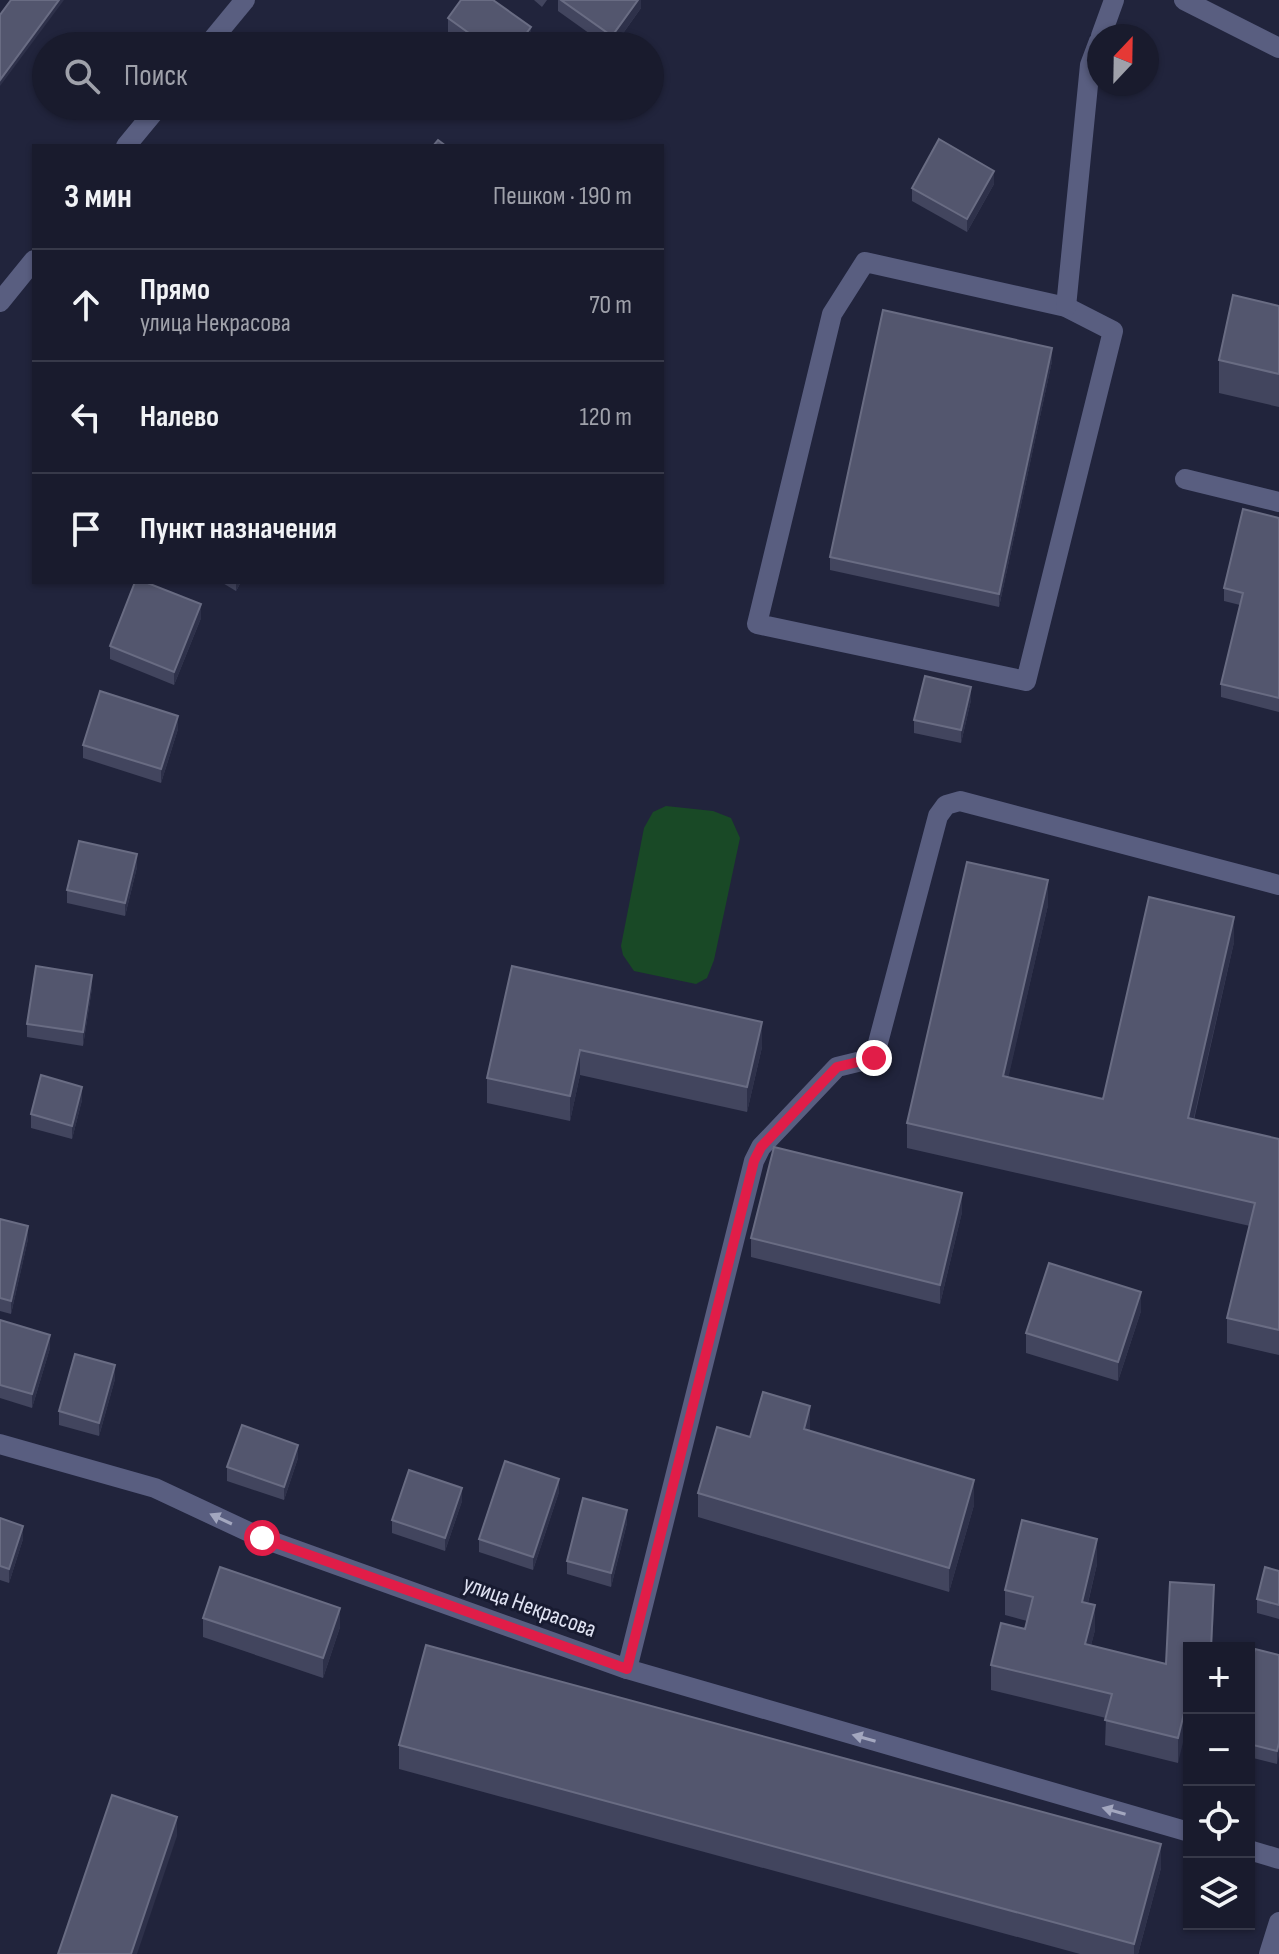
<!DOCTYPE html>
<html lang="ru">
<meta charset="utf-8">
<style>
:root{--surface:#191b2d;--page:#222435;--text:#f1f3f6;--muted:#9fa1aa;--line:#373949}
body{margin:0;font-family:"Sofia Sans Condensed",sans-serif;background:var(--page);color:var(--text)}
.controls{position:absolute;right:24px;bottom:24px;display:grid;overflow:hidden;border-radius:0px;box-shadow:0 2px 6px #0004}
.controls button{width:72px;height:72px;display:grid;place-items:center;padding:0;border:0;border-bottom:2px solid var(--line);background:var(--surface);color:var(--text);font:40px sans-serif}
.compass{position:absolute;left:1087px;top:24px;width:72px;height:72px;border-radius:50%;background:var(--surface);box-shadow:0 2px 6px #0004;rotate:22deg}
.stop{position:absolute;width:24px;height:24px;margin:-18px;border:6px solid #e11d48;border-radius:50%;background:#fff}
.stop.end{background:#e11d48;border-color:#fff;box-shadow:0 2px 8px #0008}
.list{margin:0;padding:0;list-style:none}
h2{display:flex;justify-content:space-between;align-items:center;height:104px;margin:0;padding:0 32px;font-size:34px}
h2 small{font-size:26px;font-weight:400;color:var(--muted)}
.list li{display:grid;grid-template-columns:52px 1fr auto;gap:24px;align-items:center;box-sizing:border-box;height:112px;padding:0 32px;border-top:2px solid var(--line)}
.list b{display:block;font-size:30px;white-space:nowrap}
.list p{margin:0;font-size:26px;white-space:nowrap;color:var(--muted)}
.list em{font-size:26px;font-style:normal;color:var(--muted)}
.icon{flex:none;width:44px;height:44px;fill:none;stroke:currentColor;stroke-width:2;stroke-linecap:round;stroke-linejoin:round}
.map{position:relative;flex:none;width:1279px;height:1954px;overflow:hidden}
.search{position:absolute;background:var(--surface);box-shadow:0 2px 6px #0004;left:32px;top:32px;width:632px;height:88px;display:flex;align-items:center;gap:20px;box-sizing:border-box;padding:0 28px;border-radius:44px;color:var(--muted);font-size:30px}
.panel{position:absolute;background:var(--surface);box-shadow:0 2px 6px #0004;left:32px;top:144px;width:632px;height:440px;border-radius:0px}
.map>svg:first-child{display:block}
.green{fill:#194926}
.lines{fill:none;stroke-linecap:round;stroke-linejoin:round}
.service{stroke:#595e80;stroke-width:20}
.minor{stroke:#595e80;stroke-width:20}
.tertiary{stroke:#595e80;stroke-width:20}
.wall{fill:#42455e}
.shaded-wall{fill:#2e314a}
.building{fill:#53566e;stroke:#696c83;stroke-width:2}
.oneway{fill:#a3a7bf}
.route{stroke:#e11d48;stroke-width:10}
.labels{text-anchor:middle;stroke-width:6;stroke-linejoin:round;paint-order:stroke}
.street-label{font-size:24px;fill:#dfe2f2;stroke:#181b31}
</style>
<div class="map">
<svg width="1279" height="1954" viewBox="0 0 1279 1954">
<rect width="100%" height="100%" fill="#21243c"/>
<path class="green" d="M666,806l47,5 18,7 9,20 -26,122 -7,18 -11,6 -62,-13 -11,-16 -2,-9 23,-118 9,-16z"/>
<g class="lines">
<g class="service">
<path d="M1184,0l95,48"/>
<path d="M1101,36l13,-36"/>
<path d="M865,262l201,45 47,24 -87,350 -269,-57 75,-310z"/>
<path d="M1066,307l24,-242 9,-24"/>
<path d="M1185,479l94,23"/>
<path d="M627,1669l127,-508 7,-14 76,-80 37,-9 64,-242 8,-11 14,-4 319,84"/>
<path d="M1269,1954l10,-32"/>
</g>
<g class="minor">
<path d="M0,1444l155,44 107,50 365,131 562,163"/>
<path d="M1249,1850l30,9"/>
</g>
<g class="tertiary">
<path d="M207,46l38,-46"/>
<path d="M126,146l33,-40"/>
<path d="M0,302l34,-42"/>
</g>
</g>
<g class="wall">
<path d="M534,0h13l-5,7z"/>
<path d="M558,0h83v8l-27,38h-7l-49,-35z"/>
<path d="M448,18l83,22 -4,6h-59l-20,-14z"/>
<path d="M994,184l-27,48 -55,-31v-13z"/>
<path d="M1279,306v101l-60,-14v-33z"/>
<path d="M1052,361l-53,246 -169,-37v-13z"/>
<path d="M1279,518v194l-58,-15v-13l19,-79 -16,-4v-13z"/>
<path d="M221,582h20l-5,9z"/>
<path d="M201,618l-27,67 -64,-26v-13z"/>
<path d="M971,700l-10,43 -47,-10v-13z"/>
<path d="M178,729l-17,54 -78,-25v-13z"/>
<path d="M137,867l-12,49 -58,-13v-13z"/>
<path d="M1048,905l-40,172 95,22 131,-157 -40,178 85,19v216l-52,-12v-25l23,-92 -343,-78v-25z"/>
<path d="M512,966l250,81 -15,65 -167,-37 -10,46 -83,-18v-25z"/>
<path d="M92,988l-9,58 -56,-9v-13z"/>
<path d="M82,1100l-10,39 -41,-11v-14z"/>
<path d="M962,1212l-22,92 -189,-47v-19z"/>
<path d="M0,1219l28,20 -17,75 -11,-3z"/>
<path d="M1141,1311l-23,70 -92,-28v-20z"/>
<path d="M0,1320l50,28 -18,60 -32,-10z"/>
<path d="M115,1379l-16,57 -40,-11v-14z"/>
<path d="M810,1431l164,74 -25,87 -251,-75v-24l52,-56z"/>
<path d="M298,1458l-14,42 -57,-19v-14z"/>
<path d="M559,1492l-26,78 -54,-18v-13z"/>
<path d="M462,1501l-17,50 -53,-18v-13z"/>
<path d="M0,1518l23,21 -14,44 -9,-3z"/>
<path d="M627,1523l-16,64 -44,-13v-13z"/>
<path d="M1097,1564l-9,39 7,27 -4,15 75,19 48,-55 -25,39 -11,115 -73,-18 1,-27 -115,-28v-25l34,-36 2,-8 -22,-6v-25z"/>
<path d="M1279,1571v48l-22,-6v-14z"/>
<path d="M203,1618l137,9 -17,51 -120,-41z"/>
<path d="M1279,1655l-2,109 -28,-7v-84z"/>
<path d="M399,1745l762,123 -23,86h-58l-681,-185z"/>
</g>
<g class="shaded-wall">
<path d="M59,0h5l-64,86v-6z"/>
<path d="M638,0h3v8l-27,38h-2v-10z"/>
<path d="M531,27v13l-4,6h-10z"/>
<path d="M994,171v13l-27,48v-13z"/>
<path d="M1052,348v13l-53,246v-13z"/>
<path d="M236,582h5l-5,9z"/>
<path d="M201,604v14l-27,67v-13z"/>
<path d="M971,687v13l-10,43v-13z"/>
<path d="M178,716v13l-17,54v-14z"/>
<path d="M137,854v13l-12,49v-13z"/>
<path d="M1048,880v25l-45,196v-25z"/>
<path d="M1234,917v25l-46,201v-25z"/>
<path d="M92,975v13l-9,58v-14z"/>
<path d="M762,1022v25l-15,65v-25z"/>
<path d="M580,1050v25l-10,46v-25z"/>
<path d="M82,1087v13l-10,39v-13z"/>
<path d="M962,1193v19l-22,92v-19z"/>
<path d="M28,1226v13l-17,75v-13z"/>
<path d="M1141,1292v19l-23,70v-19z"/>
<path d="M50,1335v13l-18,60v-14z"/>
<path d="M115,1365v14l-16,57v-13z"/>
<path d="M810,1406v25l-6,-2z"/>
<path d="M298,1445v13l-14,42v-13z"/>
<path d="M559,1479v13l-26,78v-13z"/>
<path d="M974,1480v25l-25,87v-24z"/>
<path d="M462,1488v13l-17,50v-13z"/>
<path d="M627,1510v13l-16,64v-14z"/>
<path d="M23,1526v13l-14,44v-14z"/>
<path d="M1097,1539v25l-15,63v-25z"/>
<path d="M1214,1585v24l-2,39h-1z"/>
<path d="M1095,1605v25l-10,38v-24z"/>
<path d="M340,1608v19l-17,51v-20z"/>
<path d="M1189,1693v25l-11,45v-25z"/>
<path d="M1279,1743v13l-2,8v-13z"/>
<path d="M177,1817v19l-40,118h-6z"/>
<path d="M1161,1844v24l-23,86h-4v-10z"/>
</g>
<g class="building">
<path d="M11,0h48l-59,80v-65z"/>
<path d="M461,0h32l38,27 -14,19h-30l-39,-28z"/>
<path d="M561,0h77l-26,36z"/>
<path d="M939,139l55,32 -27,48 -55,-31z"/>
<path d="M438,140l8,6h-13z"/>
<path d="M1233,295l46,11v68l-60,-14z"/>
<path d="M883,310l169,38 -53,246 -169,-37z"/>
<path d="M1243,509l36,9v180l-58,-14 22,-91 -19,-5z"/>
<path d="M135,582h10l56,22 -27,68 -64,-26z"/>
<path d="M925,676l46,11 -10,43 -47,-10z"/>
<path d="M100,691l78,25 -17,53 -78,-24z"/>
<path d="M79,841l58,13 -12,49 -58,-13z"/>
<path d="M967,862l81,18 -45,196 100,23 46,-202 85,20 -46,201 91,21v191l-52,-12 28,-115 -348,-80z"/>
<path d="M36,966l56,9 -9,57 -56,-8z"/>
<path d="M512,966l250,56 -15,65 -167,-37 -10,46 -83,-18z"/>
<path d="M41,1075l41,12 -10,39 -41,-12z"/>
<path d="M774,1147l188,46 -22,92 -189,-47z"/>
<path d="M0,1219l28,7 -17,75 -11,-3z"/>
<path d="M1049,1263l92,29 -23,70 -92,-29z"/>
<path d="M0,1320l50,15 -18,59 -32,-9z"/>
<path d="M75,1354l40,11 -16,58 -40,-12z"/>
<path d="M763,1392l47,14 -6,23 170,51 -25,88 -251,-75 19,-66 33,10z"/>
<path d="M242,1425l56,20 -14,42 -57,-20z"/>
<path d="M505,1461l54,18 -26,78 -54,-18z"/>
<path d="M409,1470l53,18 -17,50 -53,-18z"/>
<path d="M583,1498l44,12 -16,63 -44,-12z"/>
<path d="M0,1518l23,8 -14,43 -9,-3z"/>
<path d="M1022,1520l75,19 -15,63 13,3 -10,39 81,20 4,-82 44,3 -3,63h-22v45l-11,45 -73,-18 7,-26 -121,-29 10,-42 24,6 8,-32 -28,-7z"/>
<path d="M220,1567l120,41 -17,50 -120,-40z"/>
<path d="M1265,1567l14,4v34l-22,-6z"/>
<path d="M426,1645l735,199 -27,100 -735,-199z"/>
<path d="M1255,1649l24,6v88l-2,8 -28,-7v-71z"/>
<path d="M112,1795l65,22 -46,137h-73z"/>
</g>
<defs><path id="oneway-solid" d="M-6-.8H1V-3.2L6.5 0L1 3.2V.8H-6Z" transform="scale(2)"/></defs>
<g class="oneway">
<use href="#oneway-solid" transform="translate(221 1519) rotate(-155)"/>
<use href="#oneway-solid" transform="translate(864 1738) rotate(-164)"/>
<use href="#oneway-solid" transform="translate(1114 1811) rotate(-164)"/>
</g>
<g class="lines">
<path class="route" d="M262,1538l365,131 127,-508 7,-14 76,-80 37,-9"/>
</g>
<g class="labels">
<g class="street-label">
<text transform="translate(530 1606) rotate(20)" y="8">улица Некрасова</text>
</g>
</g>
</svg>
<div class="controls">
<button>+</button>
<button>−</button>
<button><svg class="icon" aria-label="locate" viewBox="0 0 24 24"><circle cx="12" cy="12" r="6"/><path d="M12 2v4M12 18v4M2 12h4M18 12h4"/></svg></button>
<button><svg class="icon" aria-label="layers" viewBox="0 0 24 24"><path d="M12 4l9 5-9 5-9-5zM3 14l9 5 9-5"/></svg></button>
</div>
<svg class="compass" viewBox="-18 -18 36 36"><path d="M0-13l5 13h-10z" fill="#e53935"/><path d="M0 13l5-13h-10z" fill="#9fa1aa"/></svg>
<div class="stop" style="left:262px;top:1538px"></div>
<div class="stop end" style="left:874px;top:1058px"></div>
<div class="search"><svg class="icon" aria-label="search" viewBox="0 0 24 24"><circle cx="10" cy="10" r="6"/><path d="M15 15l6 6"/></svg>Поиск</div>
<section class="panel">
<h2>3 мин<small>Пешком · 190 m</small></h2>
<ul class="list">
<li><svg class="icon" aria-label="ahead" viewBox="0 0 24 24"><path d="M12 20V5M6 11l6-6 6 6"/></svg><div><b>Прямо</b><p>улица Некрасова</p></div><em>70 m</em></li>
<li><svg class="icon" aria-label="left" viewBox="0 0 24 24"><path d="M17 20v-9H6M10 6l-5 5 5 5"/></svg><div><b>Налево</b></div><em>120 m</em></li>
<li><svg class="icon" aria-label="arrive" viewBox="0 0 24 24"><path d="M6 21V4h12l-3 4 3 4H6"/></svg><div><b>Пункт назначения</b></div></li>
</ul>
</section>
</div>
